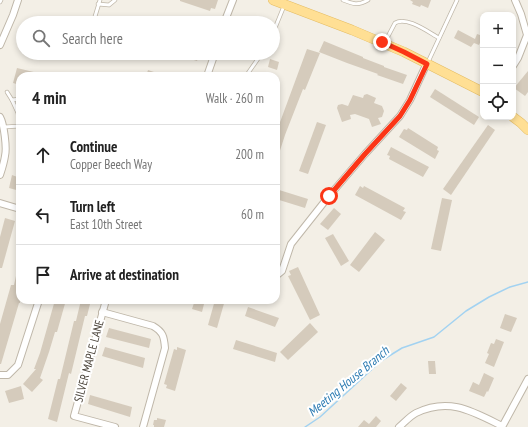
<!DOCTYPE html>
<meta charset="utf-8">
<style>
:root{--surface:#fff;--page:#f2f2f2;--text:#222;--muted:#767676;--line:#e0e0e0}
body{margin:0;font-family:"PT Sans Narrow",sans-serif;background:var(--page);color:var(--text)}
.controls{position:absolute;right:12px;top:12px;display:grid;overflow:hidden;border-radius:8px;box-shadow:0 2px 6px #0003}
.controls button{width:36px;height:36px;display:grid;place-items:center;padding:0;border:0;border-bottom:1px solid var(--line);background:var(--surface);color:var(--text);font:20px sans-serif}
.stop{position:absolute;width:12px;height:12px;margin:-9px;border:3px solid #fb3516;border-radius:50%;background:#fff}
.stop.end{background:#fb3516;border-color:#fff;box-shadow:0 1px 4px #0008}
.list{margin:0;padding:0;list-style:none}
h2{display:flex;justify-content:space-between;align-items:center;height:52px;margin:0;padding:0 16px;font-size:17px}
h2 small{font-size:13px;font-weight:400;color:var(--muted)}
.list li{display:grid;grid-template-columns:26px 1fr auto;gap:12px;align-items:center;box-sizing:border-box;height:60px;padding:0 16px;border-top:1px solid var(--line)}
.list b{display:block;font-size:15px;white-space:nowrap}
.list p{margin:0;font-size:13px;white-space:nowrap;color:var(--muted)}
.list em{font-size:13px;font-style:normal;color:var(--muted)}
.icon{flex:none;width:22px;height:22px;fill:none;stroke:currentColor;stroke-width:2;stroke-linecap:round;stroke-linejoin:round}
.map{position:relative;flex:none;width:528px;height:427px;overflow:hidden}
.search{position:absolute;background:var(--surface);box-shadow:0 2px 6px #0003;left:16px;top:16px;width:264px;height:44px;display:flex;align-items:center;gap:10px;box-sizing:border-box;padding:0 14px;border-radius:22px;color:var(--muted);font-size:15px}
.panel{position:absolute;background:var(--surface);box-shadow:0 2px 6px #0003;left:16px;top:72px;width:264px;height:232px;border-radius:12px}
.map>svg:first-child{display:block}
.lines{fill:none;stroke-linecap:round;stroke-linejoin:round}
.stream{stroke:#a2d2f1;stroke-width:1.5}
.building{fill:#d5cbbc}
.service-casing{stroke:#bfb7a9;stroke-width:4.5}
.minor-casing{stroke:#bfb7a9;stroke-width:8}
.primary-casing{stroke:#e4bc63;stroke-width:10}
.service{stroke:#fff;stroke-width:3}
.minor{stroke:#fff;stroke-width:6}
.primary{stroke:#ffdf94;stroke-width:9}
.route{stroke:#fb3516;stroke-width:5}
.labels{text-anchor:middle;stroke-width:4;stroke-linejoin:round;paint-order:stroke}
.street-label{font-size:12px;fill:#463f35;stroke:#fff}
.water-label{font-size:13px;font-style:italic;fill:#2e7cb3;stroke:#fff}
</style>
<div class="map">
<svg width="528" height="427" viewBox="0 0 528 427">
<rect width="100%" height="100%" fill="#f3efe6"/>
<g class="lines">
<path class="stream" d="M305,427l15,-10 61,-56 21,-13 32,-11 32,-26 23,-14 21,-10 18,-5"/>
</g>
<g class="building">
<path d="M180,0h38l-3,9 -4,-1 -1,3 -30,-10z"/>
<path d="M410,0h21l-3,8 -7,-3 -1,2 -8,-3 1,-2z"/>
<path d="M458,30l17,9 2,-5 6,2 -4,9 -5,-2 -3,4 -17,-9z"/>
<path d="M324,41l39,16v1l21,8v1l23,8 -4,9 -26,-9 1,-1 -31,-11 -28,-11z"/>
<path d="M307,49l13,4 -15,37 -2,-1 -18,46 -8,25 -1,-1v-26z"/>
<path d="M174,53h26l-3,8 -23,-7z"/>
<path d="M270,59l9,3 -2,8 -9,-3z"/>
<path d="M17,68l25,6v2h-22v9l-7,-2z"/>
<path d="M148,70l15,5v1h-17z"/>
<path d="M528,71v21l-3,4 -11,-8z"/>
<path d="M435,89l44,28 -5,8 -44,-28z"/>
<path d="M367,94l9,4 -2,5 8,3 2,5 -2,6 -4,1 3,6 -9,3 -3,-8 -14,-5 -5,1 1,4 -9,3 -5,-14 1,-3 4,-1 6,2 5,-11 10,3 1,-3z"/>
<path d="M317,122l9,3 -18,49 -9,-3z"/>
<path d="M488,125l7,5 -44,65 -8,-6z"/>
<path d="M408,128l30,19 -1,3 2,1 -4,8 -36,-22 5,-8 3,1z"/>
<path d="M391,147l38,20 -6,10 -34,-18 1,-3 -3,-1z"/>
<path d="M12,175l8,3v13l-11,-3z"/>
<path d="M360,186l3,2 1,-2 41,22 -2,3 3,1 -5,8 -46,-25z"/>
<path d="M276,189l32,10 -3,9 -29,-9z"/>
<path d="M442,198l10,2 -11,51 -10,-2z"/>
<path d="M334,208l7,6 -13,16 -8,-6z"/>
<path d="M5,218l10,3 -13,47h-2v-31z"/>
<path d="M375,232l10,8 -26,32 -9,-7z"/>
<path d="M333,234l16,27 -8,5 -16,-28z"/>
<path d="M18,267h2v36h-1l-18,61h-1v-40l11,-39h3z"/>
<path d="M298,267l22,48 -10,5 -22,-44 3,-1 -2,-4z"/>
<path d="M55,300h11l-9,32h-2l-6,20 -9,26 3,2 -11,12 -9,-8 13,-15h-2l6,-16z"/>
<path d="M81,300h10l-4,16h-2l-14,58 -2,-1 -12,49 -9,-3 10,-40h2l14,-58h2z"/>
<path d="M195,300h10l-3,12 -10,-3z"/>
<path d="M215,300h10l-8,28 -9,-3z"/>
<path d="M248,307l31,11 -4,9 -30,-11z"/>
<path d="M505,314l12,4 -6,14 -11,-4z"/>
<path d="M310,323l8,9 -30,28 -8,-8z"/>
<path d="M109,328l42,11 -2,9 -43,-11z"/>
<path d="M496,339l8,3 -10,25 -9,-4 4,-9 -2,-1 4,-10 3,1z"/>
<path d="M236,340l41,13 -2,9 -42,-13z"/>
<path d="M105,347l40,11 -2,10 -41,-12z"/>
<path d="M177,347l9,3 -11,41 -9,-3 1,-3 -3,-1 10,-35 3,1z"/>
<path d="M428,361h7l1,13h-7z"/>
<path d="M484,373l10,5 -6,14 -1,-1 -3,6 -15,-6 4,-9 6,3z"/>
<path d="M401,383l6,5 -11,13 -6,-5z"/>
<path d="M21,386l3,13 -15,4 -4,-12z"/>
<path d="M90,395l42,12 -2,10 -42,-13z"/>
<path d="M376,416l5,5 -5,6h-18l6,-7 5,4z"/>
<path d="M157,418l9,2 -2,7h-10v-2h-1l1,-5h3z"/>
</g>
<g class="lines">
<g class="service-casing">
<g id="service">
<path d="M343,0c10,4 15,6 25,0"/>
<path d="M0,2l1,-2"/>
<path d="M98,4l11,1 6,-5"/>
<path d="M93,23l7,-23"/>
<path d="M273,33l11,-27"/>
<path d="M385,42l10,-19c12,-7 33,9 44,15"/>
<path d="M428,62l29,-62"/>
<path d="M246,76l16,-23"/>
<path d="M7,92l5,8"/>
<path d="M20,99l-8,1 6,13 2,15"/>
<path d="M4,127l16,-1"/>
</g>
</g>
<g class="minor-casing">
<g id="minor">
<path d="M224,23l9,-23"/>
<path d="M0,45l13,-30 5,-15"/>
<path d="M513,66l5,-8 9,-23 -6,-21 -6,-14"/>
<path d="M207,76l8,-23"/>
<path d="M0,117c4,7 7,31 5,39 -1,7 -3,13 -5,19"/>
<path d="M0,203l20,6"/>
<path d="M276,276l6,-5 9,-27 38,-48 36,-42 35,-38 10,-16 17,-37"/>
<path d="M106,300l-32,116 41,11"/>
<path d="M102,312l51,14c10,6 11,10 12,22l-22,79"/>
<path d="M0,375h8l10,-10 21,-65"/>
<path d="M399,427c5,-4 11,-11 17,-14 33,-16 56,-2 86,13"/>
<path d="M502,427l26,-48"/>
</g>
</g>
<g class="primary-casing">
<g id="primary">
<path d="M273,0l79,30 52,22 79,40"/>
<path d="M513,117l8,6 7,7"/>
</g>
</g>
<use href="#service" class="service"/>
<use href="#minor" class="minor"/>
<use href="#primary" class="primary"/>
</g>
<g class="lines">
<path class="route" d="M329,196l36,-42 35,-38 10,-16 17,-36 -23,-12 -22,-10"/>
</g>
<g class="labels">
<g class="street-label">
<text transform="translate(89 361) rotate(-75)" y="4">SILVER MAPLE LANE</text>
</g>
<g class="water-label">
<text transform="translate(348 381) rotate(-40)" y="5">Meeting House Branch</text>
</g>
</g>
</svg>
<div class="controls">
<button>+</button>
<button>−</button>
<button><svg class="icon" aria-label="locate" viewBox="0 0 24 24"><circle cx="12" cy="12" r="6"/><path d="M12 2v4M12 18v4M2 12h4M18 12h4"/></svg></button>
</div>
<div class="stop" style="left:329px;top:196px"></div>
<div class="stop end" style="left:382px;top:42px"></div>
<div class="search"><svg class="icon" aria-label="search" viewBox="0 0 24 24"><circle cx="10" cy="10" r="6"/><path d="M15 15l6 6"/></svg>Search here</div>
<section class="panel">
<h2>4 min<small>Walk · 260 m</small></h2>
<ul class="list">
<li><svg class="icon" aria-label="ahead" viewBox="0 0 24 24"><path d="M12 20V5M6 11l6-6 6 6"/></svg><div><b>Continue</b><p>Copper Beech Way</p></div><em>200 m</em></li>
<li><svg class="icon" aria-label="left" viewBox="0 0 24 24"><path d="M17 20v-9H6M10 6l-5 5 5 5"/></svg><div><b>Turn left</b><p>East 10th Street</p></div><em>60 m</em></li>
<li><svg class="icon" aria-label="arrive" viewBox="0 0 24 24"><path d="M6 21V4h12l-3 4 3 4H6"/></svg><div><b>Arrive at destination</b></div></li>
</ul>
</section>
</div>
